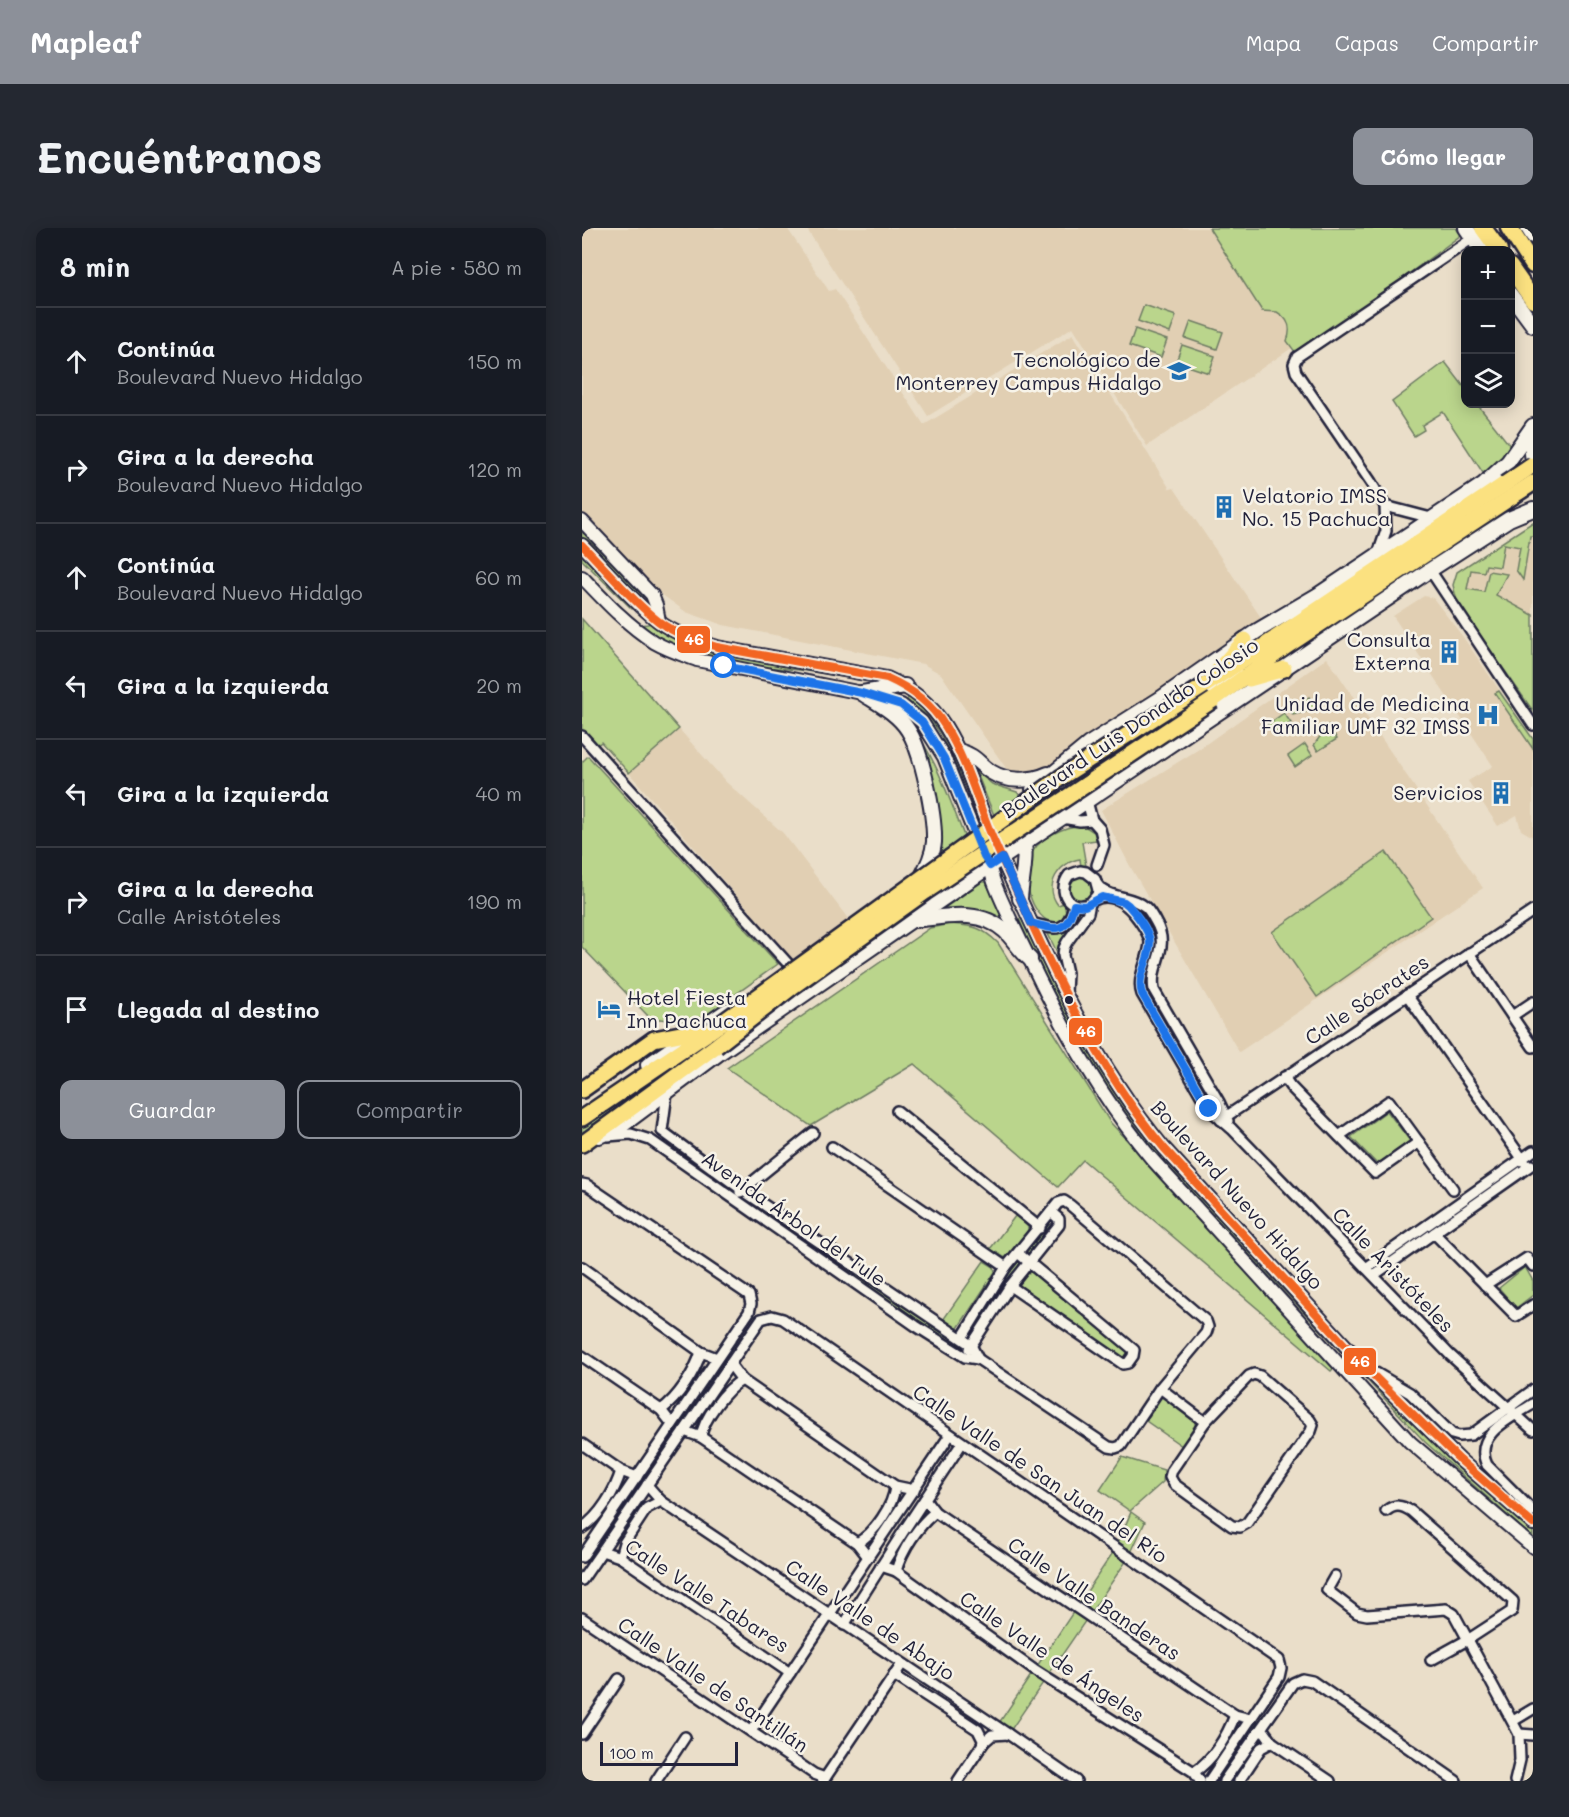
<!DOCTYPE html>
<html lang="es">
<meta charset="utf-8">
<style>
:root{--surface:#171b24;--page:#242831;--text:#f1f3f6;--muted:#9ea1a6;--line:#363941;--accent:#8c9099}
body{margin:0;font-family:Mali,sans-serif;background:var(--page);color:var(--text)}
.controls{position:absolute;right:18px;top:18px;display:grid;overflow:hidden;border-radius:12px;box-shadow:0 3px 15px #0003}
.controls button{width:54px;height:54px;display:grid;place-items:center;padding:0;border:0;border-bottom:2px solid var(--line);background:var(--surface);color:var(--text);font:30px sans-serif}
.scale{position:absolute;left:18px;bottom:15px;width:138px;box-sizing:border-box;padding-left:6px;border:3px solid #22223b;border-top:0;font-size:16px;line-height:21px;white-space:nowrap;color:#22223b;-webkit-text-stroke:4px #f7f3e8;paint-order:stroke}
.stop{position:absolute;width:18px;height:18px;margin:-14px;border:4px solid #1a73e8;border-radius:50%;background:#fff}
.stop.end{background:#1a73e8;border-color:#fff;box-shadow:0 2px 6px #0008}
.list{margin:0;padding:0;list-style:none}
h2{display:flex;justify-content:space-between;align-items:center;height:78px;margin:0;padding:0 24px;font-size:26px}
h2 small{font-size:20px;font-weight:400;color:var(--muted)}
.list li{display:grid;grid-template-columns:39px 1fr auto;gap:18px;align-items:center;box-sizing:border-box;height:108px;padding:0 24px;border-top:2px solid var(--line)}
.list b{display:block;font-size:22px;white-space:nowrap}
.list p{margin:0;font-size:20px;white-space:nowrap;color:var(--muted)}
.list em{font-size:20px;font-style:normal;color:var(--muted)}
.actions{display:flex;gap:12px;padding:18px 24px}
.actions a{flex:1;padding:14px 0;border:2px solid var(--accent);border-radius:12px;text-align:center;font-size:21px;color:var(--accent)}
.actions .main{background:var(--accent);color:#fff}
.icon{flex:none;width:33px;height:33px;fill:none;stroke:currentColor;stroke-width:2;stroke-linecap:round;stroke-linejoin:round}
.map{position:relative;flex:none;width:951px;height:1553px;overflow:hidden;border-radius:12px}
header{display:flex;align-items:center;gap:36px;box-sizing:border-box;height:84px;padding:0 30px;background:var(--accent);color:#fff}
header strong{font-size:28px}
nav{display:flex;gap:33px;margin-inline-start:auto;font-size:21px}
.intro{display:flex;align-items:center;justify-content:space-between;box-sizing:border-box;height:144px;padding:0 36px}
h1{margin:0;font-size:42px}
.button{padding:15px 27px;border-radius:12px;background:var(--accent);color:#fff;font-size:21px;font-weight:700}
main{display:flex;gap:36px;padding:0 36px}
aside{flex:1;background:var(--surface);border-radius:12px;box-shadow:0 3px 15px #0003}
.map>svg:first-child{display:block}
.built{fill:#e1cfb3}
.green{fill:#bad58c;stroke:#6e7c64;stroke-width:1.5}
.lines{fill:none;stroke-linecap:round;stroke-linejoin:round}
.minor-casing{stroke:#22223b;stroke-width:14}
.tertiary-casing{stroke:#22223b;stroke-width:16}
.secondary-casing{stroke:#22223b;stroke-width:18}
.primary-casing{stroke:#22223b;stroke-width:20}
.trunk-casing{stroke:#22223b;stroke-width:21}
.minor{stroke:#f7f3e8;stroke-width:9}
.tertiary{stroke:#f7f3e8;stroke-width:12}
.secondary{stroke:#f7f3e8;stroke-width:14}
.primary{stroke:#fbe180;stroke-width:15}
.trunk{stroke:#fbe180;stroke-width:16}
.primary-bridge-casing{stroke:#22223b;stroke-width:20;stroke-linecap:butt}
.primary-bridge{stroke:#fbe180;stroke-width:15}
.bus-1-casing{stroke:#f7f3e8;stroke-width:12}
.bus-1{stroke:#f26522;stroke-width:8}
.route{stroke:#1a73e8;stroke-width:8}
.bus-dot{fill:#22223b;stroke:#f7f3e8;stroke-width:2}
.labels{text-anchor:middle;stroke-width:5;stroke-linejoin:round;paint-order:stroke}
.poi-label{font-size:20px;fill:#22223b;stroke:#f7f3e8;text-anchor:end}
.street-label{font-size:20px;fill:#22223b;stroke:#f7f3e8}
.line-badge{stroke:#f7f3e8;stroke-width:2}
.badge-label{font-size:16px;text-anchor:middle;font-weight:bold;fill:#fff}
</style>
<header>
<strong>Mapleaf</strong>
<nav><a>Mapa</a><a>Capas</a><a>Compartir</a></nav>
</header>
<div class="intro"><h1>Encuéntranos</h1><a class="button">Cómo llegar</a></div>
<main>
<aside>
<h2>8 min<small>A pie · 580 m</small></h2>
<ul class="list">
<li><svg class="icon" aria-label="ahead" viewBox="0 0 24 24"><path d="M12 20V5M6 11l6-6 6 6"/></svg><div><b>Continúa</b><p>Boulevard Nuevo Hidalgo</p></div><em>150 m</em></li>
<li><svg class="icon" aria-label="right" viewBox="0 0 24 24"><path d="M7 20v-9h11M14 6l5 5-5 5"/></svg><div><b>Gira a la derecha</b><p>Boulevard Nuevo Hidalgo</p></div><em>120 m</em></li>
<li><svg class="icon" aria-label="ahead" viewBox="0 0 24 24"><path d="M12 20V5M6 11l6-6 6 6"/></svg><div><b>Continúa</b><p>Boulevard Nuevo Hidalgo</p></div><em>60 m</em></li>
<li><svg class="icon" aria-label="left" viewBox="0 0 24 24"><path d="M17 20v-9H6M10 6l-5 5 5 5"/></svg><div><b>Gira a la izquierda</b></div><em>20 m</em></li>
<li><svg class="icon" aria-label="left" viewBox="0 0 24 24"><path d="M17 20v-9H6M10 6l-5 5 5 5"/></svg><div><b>Gira a la izquierda</b></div><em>40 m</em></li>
<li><svg class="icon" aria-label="right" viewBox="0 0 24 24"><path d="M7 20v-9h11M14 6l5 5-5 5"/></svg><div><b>Gira a la derecha</b><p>Calle Aristóteles</p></div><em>190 m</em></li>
<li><svg class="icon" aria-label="arrive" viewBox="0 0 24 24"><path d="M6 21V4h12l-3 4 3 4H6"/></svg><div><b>Llegada al destino</b></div></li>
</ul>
<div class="actions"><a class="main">Guardar</a><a>Compartir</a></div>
</aside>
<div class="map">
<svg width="951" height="1553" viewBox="0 0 951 1553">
<rect width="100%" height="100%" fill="#eadec9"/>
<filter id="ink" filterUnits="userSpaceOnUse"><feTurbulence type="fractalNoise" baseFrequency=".0167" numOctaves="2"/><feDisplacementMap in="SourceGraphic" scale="12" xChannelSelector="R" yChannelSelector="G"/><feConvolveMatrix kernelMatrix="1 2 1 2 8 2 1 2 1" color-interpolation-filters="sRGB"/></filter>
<g filter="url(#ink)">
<g class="built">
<path d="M0,0h205l42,63 6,-2 89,136 149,-91 97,155 4,-1 88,131 -214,151 -15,5 -23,-1 -69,-100 -18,-10 -200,-39 -37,-13 -25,-18 -79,-80z"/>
<path d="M224,0h650l4,6 -313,212 -74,-119 -145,89z"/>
<path d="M951,294v189l-76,-109 -4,-17 4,-13z"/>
<path d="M842,368l9,2 30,39 70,102v98l-12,-7 -4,-15 -19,11 -30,-45 25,-15 -100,-150z"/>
<path d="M745,430l156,230 -244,164 -109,-186 -29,-56 98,-61z"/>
<path d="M97,501l47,53 57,51 66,87 -56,40 -164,-187z"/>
</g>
<g class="green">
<path d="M627,0h247l5,7 -163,121 -11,-15c5,-13 2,-22 -10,-29l-15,-1z"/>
<path d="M562,77l32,11 -6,17 -32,-12z"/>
<path d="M609,93l32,11 -6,17 -32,-11z"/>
<path d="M553,101l32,11 -6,17 -32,-11z"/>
<path d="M600,117l33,11 -6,17 -33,-11z"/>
<path d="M863,134l20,26 1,16h11l34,43 -10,14 -18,12 -40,-61 -21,13 2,5 -10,6 -22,-34z"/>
<path d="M951,294v14h-3l-7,44 -7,-10 4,-23 -16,-3 -4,23 -14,-2 -2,7 -13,-2 -4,19 17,3 5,-21 18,3 -11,21 37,20v96l-76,-109 -4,-17 4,-13z"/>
<path d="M0,302l60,60 2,4 -3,4 -59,-61z"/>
<path d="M0,324l52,55 -2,2 -50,-49z"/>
<path d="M0,391l97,110 -50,44 -28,-31 -8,7 -11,-12z"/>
<path d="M69,392l31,21 19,8 26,7 140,23 -1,2c-25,-4 -52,-10 -78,-12 -57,-5 -101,-7 -148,-44l8,-1z"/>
<path d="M917,463l34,48v10l-38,-56z"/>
<path d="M328,466l22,21 14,24 36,83 -41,-87 -12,-18 -22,-17z"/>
<path d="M727,469l8,12 -24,6 -3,-5z"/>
<path d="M702,485l7,10 -17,11 -7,-9z"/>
<path d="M323,488c29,37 44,81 61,125l-32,23 2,-13z"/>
<path d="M746,497l9,14 -19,12 -4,-6z"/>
<path d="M723,516l7,11 -17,12 -7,-11z"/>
<path d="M6,528l190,208 -74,53 -25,4 -29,-3 -68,-71v-185z"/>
<path d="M394,543l16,13 25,8 5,6 -26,22z"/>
<path d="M501,597l11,7 3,8 -15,2 4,24 -5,1 -1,-8c-21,3 -37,27 -22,46l6,-2 3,13 -4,6 -12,1c-22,-12 -28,-42 -21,-65 6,-20 35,-32 53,-33z"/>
<path d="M804,624l45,65 -114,80 -45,-65z"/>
<circle cx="498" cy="660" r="13"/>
<path d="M400,654h4l21,44 -68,-14z"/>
<path d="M494,681l9,2 -25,35 -2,8 -13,-26 20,2 7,-7z"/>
<path d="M439,690l113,196 228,252 171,162v10l-108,-96 -259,-277c-38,-47 -75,-95 -102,-149 -17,-31 -31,-64 -45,-97z"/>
<path d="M368,696c23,2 31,2 48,19l112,179 227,243 -6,6 -248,-211 -25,27 -144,-123 -103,62 -84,-58 203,-140z"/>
<path d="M108,828l-108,78v-9z"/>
<path d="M805,883l23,30 -32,24 -27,-28z"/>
<path d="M164,969l217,149 -2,4 -218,-148z"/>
<path d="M434,987l12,12v5l-21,27 -17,-10z"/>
<path d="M468,996l3,3 -40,48 -44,64 -3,-2 43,-65z"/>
<path d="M402,1033l10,6 1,5 -37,56 -3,1 -12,-9z"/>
<path d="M943,1039l8,14v14l-17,13 -17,-20z"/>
<path d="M448,1043l98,81 -4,6 -105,-73z"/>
<path d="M580,1168l33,25v6l-13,19 -36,-25z"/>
<path d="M540,1229l42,13 -1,12 -33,29 -30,-21z"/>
<path d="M549,1284l14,10 -16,35 -121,177 -11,-8 119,-178z"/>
</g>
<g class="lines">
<g class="minor-casing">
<g id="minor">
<path d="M803,278l46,12"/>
<path d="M796,326l8,-23 -1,-25 -14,-24 -75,-110 -2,-8 3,-7 176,-119"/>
<path d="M848,342l103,155"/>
<path d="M0,508l209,231"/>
<path d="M505,573l5,19 8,9 4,16 -7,20"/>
<path d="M480,590l18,3 12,-1"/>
<path d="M515,656c10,15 33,11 47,22 5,3 8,10 11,15 17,28 -6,42 -1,69l65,112 9,19"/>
<path d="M512,672c21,-11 39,10 49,26 3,5 7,11 7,17 -1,18 -14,34 -8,51l67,115 23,20 218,226 83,75"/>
<path d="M449,695c25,7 36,11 43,-18"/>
<path d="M887,725l64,94"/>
<path d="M484,765l1,-20 -4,-18 1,-7 3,-6 21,-29 2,-10 7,-8 1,-5 -3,-11 -9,-7 -6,-1 -11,4c-13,17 1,37 21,28"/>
<path d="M825,767l121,172"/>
<path d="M930,788l21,-14"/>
<path d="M702,849l6,9 85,87 44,-31"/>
<path d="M85,865l-5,38 80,59 229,155 7,14"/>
<path d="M315,883l143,117"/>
<path d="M639,892l312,-209"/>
<path d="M26,908l23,-2 19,6 266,186 49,31 13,2 131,88 6,1 6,-2 39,-58 46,-55 2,-6 -2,-6 -136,-116 -6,-4 -6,2 -52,64 -44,71"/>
<path d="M757,908l50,-35 64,88"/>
<path d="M250,919l174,120"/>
<path d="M0,956l5,1 162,110 2,9 -2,8 -167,245"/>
<path d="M158,964l73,-59"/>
<path d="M852,1005l82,83 17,-11"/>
<path d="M0,1039l119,85 16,6"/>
<path d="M784,1040l167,-117"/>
<path d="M792,1047l157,-110"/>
<path d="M903,1057l42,-27 6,8"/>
<path d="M428,1058l113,78 5,-1 5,-7 1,-6 -115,-96"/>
<path d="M387,1121l41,-63 49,-61v-6l-8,-7"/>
<path d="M0,1128l79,54 11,14"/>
<path d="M148,1136l12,16 153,106 19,4"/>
<path d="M794,1145l34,20 42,41 7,2 12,-1 62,-45"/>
<path d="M672,1146l6,2 50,44 3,5 -2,6 -64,92 -7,4 -8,-1 -58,-42 -4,-7 2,-7 33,-48 44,-46z"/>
<path d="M578,1160l45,34"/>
<path d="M951,1176c-20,13 -61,30 -46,61l46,46"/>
<path d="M79,1182c17,-12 34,-38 40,-58"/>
<path d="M102,1203l17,6 156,106 11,14"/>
<path d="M119,1209c2,-18 25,-48 41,-57"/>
<path d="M0,1216l39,27 16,6"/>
<path d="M65,1257l14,16 347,233 68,47"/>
<path d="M343,1271l10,13 300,203 16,4"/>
<path d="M804,1283c9,-7 15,-6 25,0l102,90 -1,10 -43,28 -38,21"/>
<path d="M0,1300c18,-12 33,-37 39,-57"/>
<path d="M275,1315c17,-9 37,-38 38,-57"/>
<path d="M20,1323l18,6 170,116"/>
<path d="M38,1329l4,-14 23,-35 14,-7"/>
<path d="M299,1338l15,5 138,99 160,102 6,9"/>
<path d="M314,1343c6,-21 22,-45 39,-59"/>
<path d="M753,1348l-8,14 30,23 10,2 79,-6 8,5 65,120 1,26 -5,21"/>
<path d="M0,1352l179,-261 11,-3 11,3 496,341 2,8 -2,9 -70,104"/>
<path d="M0,1390l232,156 11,4"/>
<path d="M262,1397l59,-93 59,-89"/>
<path d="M312,1447l84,55 6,12"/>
<path d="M931,1493l20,-12"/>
<path d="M680,1500l10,14 58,39"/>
<path d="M169,1503l199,-296"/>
<path d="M0,1506l37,-55"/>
<path d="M937,1506l14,1"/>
<path d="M612,1544c19,-12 33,-36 41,-57"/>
<path d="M74,1553l29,-44"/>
<path d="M241,1553l79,-117"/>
<path d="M376,1553l26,-39 8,-7 16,-1"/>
<path d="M642,1553l69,-98 9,-4 10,2 144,100"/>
<path d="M657,1553l22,-33 11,-6"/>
</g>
</g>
<g class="tertiary-casing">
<g id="tertiary">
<path d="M0,293l70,74 4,10 3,16"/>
<path d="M0,317c25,25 48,54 76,76 17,13 39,20 59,26l170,31c25,11 44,25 58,48 22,35 32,75 48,113 48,106 96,219 171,309l202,220 94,92 73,64"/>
<path d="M0,349c22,23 45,48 72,65 14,8 29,13 43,18l165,33 39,12 21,17 22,35 40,100c6,8 7,16 10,25 10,26 23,51 35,76 33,70 72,140 122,200l259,284 123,105"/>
<path d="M480,567l17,-17 142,-93 17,-10"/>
</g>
</g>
<g class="secondary-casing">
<g id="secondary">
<path d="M884,0l15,22"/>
<path d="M946,0l5,8"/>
<path d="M928,66l23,31"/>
<path d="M951,207l-2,11 2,15"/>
<path d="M280,465c17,11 35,20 46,37 14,21 27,86 26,112 -1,14 -8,26 -14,38"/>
<path d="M280,465l43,-7"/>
<path d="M377,523c19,6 18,12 32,21 16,10 40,10 57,2"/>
<path d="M451,562l56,-46 71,-45 97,-68 61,-36 166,-111 24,-22 25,-36"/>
<path d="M438,671c1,-19 7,-38 4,-56"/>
<path d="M332,692c31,-3 65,-12 91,11 9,9 15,20 25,28"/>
<path d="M66,837l80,-55"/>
<path d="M17,908l21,-9 102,-76 268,-185 440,-296 79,-51 24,-10"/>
</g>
</g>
<g class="primary-casing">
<g id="primary">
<path d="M637,441l26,-29"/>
<path d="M667,451l35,-10"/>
<path d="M622,458l301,-202"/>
<path d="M631,472l74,-54 226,-150"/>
<path d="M0,862l72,-51 42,-8"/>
<path d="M0,890l127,-86"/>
<path d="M0,916l134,-98"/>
</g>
</g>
<g class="trunk-casing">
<g id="trunk">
<path d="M901,0l16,22"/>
<path d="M927,0l24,37"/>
<path d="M928,39l23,33"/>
</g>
</g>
<use href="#minor" class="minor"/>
<use href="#tertiary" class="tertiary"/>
<use href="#secondary" class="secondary"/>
<use href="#primary" class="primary"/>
<use href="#trunk" class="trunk"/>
<g class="primary-bridge-casing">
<g id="primary-bridge">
<path d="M923,256l28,-19"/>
<path d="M931,268l20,-13"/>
<path d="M127,804l351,-254 144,-92"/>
<path d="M134,818l76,-59 133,-95 288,-192"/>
</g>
</g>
<use href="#primary-bridge" class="primary-bridge"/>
<g class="bus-1-casing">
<path id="bus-1" d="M0,317c25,25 48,54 76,76 17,13 39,20 59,26l170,31c25,11 44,25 58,48 22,35 32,75 48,113 48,106 96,219 171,309l202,220 94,92 73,64"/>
</g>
<use href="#bus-1" class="bus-1"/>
</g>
</g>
<g class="lines" filter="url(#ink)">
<path class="route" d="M142,438l138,27 39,12 21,17 22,36 40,99 6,9 12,-8 29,65c25,7 36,11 43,-18l11,1 17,-9 22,5 4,3c8,9 22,26 22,38 0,18 -14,33 -8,51l67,115"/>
</g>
<defs>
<g id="university-bare" transform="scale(1.8)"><path d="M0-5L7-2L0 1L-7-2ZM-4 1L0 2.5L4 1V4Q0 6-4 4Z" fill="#1f6fb2" stroke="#f7f3e8" stroke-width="2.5" paint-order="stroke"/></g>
<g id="building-bare" transform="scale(1.8)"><path d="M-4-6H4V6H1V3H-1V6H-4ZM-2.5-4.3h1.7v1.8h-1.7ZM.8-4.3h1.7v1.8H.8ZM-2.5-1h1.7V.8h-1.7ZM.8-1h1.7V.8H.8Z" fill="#1f6fb2" stroke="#f7f3e8" stroke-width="2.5" paint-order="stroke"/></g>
<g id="hospital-bare" transform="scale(1.8)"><path d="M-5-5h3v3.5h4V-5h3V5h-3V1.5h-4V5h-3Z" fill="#1f6fb2" stroke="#f7f3e8" stroke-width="2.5" paint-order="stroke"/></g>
<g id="hotel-bare" transform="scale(1.8)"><path d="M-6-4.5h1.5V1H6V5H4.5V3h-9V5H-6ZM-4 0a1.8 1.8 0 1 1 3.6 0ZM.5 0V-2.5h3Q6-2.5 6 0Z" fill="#1f6fb2" stroke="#f7f3e8" stroke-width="2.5" paint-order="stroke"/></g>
</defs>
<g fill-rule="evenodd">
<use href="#university-bare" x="597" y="143"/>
<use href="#building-bare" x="642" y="279"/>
<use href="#building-bare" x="867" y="424"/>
<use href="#hospital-bare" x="906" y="487"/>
<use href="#building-bare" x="919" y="565"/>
<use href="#hotel-bare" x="27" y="781"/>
</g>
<circle class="bus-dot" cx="487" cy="772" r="5"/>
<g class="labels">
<g class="poi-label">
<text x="579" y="139">Tecnológico de<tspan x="579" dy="23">Monterrey Campus Hidalgo</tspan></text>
<text x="660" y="275" text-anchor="start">Velatorio IMSS<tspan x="660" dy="23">No. 15 Pachuca</tspan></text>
<text x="849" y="419">Consulta<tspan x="849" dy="23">Externa</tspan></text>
<text x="888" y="483">Unidad de Medicina<tspan x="888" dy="23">Familiar UMF 32 IMSS</tspan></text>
<text x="901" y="572">Servicios</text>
<text x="45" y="777" text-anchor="start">Hotel Fiesta<tspan x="45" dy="23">Inn Pachuca</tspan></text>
</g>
<g class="street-label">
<text transform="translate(548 500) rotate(-34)" y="7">Boulevard Luis Donaldo Colosio</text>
<text transform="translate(785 772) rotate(-34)" y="7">Calle Sócrates</text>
<text transform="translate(655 967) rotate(48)" y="7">Boulevard Nuevo Hidalgo</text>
<text transform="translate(212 991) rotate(35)" y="7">Avenida Árbol del Tule</text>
<text transform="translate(811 1042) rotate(46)" y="7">Calle Aristóteles</text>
<text transform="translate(458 1246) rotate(34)" y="7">Calle Valle de San Juan del Río</text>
<text transform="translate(125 1368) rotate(33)" y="7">Calle Valle Tabares</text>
<text transform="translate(512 1371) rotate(34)" y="7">Calle Valle Banderas</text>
<text transform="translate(288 1392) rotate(34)" y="7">Calle Valle de Abajo</text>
<text transform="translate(470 1429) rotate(34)" y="7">Calle Valle de Ángeles</text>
<text transform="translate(131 1457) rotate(34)" y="7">Calle Valle de Santillán</text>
</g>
</g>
<g class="line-badge">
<rect x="94" y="397" width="35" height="29" rx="6" fill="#f26522"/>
<rect x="486" y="789" width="35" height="29" rx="6" fill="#f26522"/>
<rect x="761" y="1119" width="34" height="29" rx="6" fill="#f26522"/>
</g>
<g class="badge-label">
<text x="112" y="417">46</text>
<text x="504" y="809">46</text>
<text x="778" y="1139">46</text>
</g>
</svg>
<div class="controls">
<button>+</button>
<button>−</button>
<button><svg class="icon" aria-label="layers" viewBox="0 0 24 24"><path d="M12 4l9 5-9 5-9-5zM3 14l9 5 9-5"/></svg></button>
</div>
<div class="scale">100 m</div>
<div class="stop" style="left:142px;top:438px"></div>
<div class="stop end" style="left:627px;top:881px"></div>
</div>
</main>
